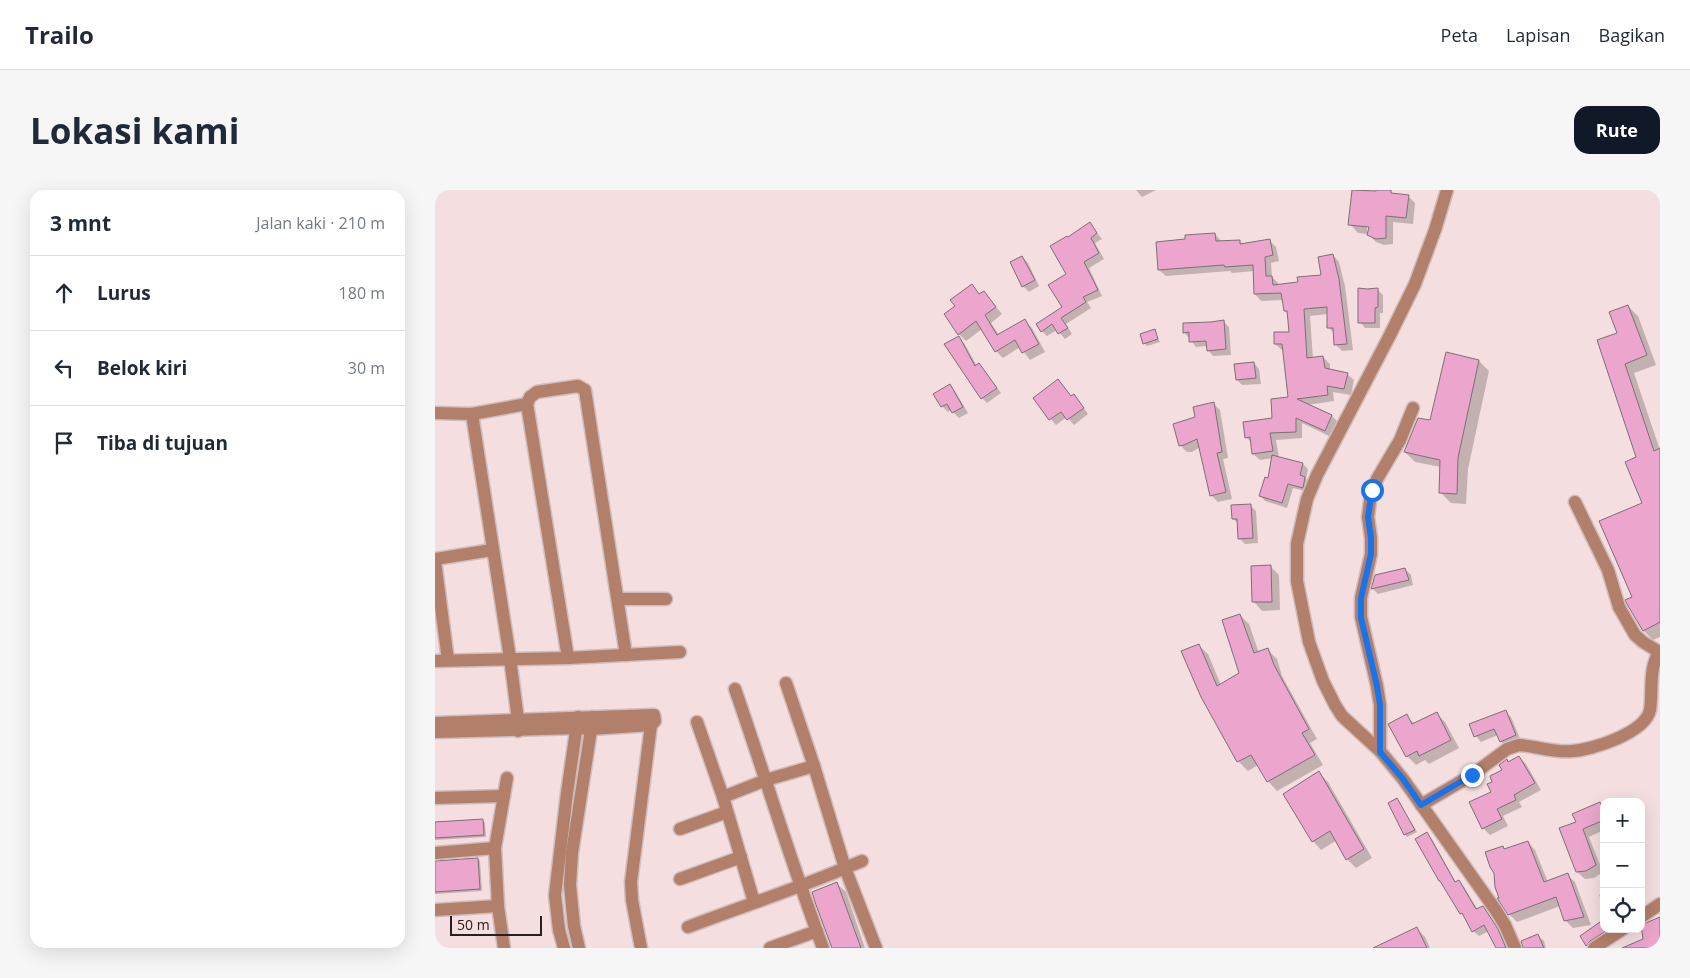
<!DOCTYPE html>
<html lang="id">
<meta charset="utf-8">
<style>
:root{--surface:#fff;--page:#f6f6f7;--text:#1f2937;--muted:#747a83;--line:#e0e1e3;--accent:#111827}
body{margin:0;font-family:"Open Sans",sans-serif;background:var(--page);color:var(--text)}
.controls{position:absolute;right:15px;bottom:15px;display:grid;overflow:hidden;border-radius:10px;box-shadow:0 5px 20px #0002}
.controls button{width:45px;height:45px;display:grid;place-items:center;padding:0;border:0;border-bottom:1px solid var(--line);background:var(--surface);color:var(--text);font:25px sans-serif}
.scale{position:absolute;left:15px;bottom:12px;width:92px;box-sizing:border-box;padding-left:5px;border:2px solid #272020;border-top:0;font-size:14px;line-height:18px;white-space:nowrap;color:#272020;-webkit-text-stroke:4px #f4dedf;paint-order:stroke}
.stop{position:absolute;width:15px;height:15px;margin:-11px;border:4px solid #1a73e8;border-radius:50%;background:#fff}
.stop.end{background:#1a73e8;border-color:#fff;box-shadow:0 1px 5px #0008}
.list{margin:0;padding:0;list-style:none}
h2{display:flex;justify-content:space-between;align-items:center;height:65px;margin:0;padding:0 20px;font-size:21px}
h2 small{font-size:16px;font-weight:400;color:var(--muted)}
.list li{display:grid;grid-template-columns:32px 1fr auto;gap:15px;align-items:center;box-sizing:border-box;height:75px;padding:0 20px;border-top:1px solid var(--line)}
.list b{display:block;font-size:19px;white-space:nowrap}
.list em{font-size:16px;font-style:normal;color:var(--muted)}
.icon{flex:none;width:28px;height:28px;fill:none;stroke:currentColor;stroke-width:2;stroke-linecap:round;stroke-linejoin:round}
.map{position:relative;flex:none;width:1225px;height:758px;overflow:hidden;border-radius:15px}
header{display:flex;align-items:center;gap:30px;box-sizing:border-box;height:70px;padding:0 25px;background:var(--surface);border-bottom:1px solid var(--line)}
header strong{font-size:24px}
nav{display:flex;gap:28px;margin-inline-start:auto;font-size:18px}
.intro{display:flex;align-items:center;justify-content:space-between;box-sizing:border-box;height:120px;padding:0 30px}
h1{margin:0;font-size:35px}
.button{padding:12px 22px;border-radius:15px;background:var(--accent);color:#fff;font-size:18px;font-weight:700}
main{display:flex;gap:30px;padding:0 30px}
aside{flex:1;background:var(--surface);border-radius:15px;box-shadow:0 5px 20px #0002}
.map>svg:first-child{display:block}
.shadow{fill:#0003}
.building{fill:#eca5cc;stroke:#7e6e76}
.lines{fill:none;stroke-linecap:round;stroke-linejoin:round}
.minor-casing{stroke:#cfbcbd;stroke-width:15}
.tertiary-casing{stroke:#cfbcbd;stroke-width:15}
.minor{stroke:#b27f6a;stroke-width:12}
.tertiary{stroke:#b27f6a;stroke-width:12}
.route{stroke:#1a73e8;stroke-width:6}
</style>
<header>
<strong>Trailo</strong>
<nav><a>Peta</a><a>Lapisan</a><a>Bagikan</a></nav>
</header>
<div class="intro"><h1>Lokasi kami</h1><a class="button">Rute</a></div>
<main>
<aside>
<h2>3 mnt<small>Jalan kaki · 210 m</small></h2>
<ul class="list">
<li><svg class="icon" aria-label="ahead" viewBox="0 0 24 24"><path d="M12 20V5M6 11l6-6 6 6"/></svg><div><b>Lurus</b></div><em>180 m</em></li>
<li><svg class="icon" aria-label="left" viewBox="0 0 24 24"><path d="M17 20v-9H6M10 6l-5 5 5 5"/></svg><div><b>Belok kiri</b></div><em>30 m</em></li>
<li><svg class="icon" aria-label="arrive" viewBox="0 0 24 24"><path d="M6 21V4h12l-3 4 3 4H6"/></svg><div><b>Tiba di tujuan</b></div></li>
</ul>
</aside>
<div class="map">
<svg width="1225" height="758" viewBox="0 0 1225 758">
<rect width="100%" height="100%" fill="#f4dedf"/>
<g class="shadow">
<path d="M701,0h20l-14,7z"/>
<path d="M915,0l40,2 3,3 15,1 7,7 -2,21 -20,-2v22l-9,1 -8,-3 -7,-7 1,-7 -3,-3v9l-9,-1 -8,-9 3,-33z"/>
<path d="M655,34l12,15 -7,4 9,16 -15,9 13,28 -15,6 4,6 -25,16 6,10 -7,5 -8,-9 -10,6 -5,-5 21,-24 5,-33v-35z"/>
<path d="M780,44l6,7h18l5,4 25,-5 7,7 3,14 -8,2 1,14 6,6v3l21,-3 24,-7 10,-21 6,7 6,24 8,64 -11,1 -7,-7v-10l-7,-7v-13l-18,2 3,43 10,-2 7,7v7l17,3 7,6 -3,15 -18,-3 1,9 -27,4 25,11 6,6 -7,15 -29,-14v15l-26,2 3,18 24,6 5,5 -2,10 4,4 -2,9 -15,-4 -6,20 -22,-7 -5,-6 9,-15 4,-22 -13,2 -7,-6 -1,-11 -6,-6 27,-18 16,-21 -5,-48h-2l-7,-6 15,-11 -1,-19 -4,-3 -2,-11 -22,1 -6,-7 -1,-23 -22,2 -2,-2 -64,5 -7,-6 27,-30z"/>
<path d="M587,67l6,6 11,23 -10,6 -6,-6z"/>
<path d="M536,96l9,9 4,-3 18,22 -11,9 8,12 26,-14 7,7 13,24 -15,8 -10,-13 -17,11 -7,-7 -14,-22 -16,12 -7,-7 -14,-20 12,-8z"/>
<path d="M942,99l6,6v18h-3v15h-15l-5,-6z"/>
<path d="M1193,116l10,10 18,49 -22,8 26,77v187l-7,3 -11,-11 -9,-31 10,-95 -5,-45 -20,-124z"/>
<path d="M789,132l5,5 2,28 -18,1 -5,-6v-4l-12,1 -12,-15z"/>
<path d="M719,141l6,11 -13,4 -3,-3z"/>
<path d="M523,148l6,5 13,23 2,-1 5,5 17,23 -14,10 -5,-5z"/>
<path d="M1044,171l10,10 -21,98 -2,35 -15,-1 -10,-10v-26l-26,-5 -10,-10z"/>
<path d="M819,173l5,6 2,15 -19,1 -5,-5z"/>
<path d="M515,196l5,5 13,22 -9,5 -8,-8 -3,2 -6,-6z"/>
<path d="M628,196l9,11 7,4 9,13 -14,11 -7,-8 -11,8 -22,-26z"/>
<path d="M779,214l6,6 8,48 -5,1 9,40 -14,3 -7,-7 -11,-48 -8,5h-5l-7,-7 16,-27z"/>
<path d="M816,316l5,5 2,32 -13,1 -6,-6v-14l-6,-5z"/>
<path d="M836,377l8,8 1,35 -18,1 -8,-9z"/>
<path d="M970,379l6,6 2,10 -35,9 -5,-5z"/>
<path d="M805,425l9,9 10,29 9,-3 9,9 5,17 35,63 -7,4 13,22 -46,26 -9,-10 -10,-16 -10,6 -10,-10 -36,-66 -4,-50 10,9 13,31 20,-11z"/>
<path d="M1070,522l6,5 10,24 -15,6 -5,-6 -3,-6 -17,7 -5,-6z"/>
<path d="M1001,523l9,9 14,26 -30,16 -4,-4 -9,5 -9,-9 -1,-40 9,8z"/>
<path d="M1084,567l7,7 15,26 -22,12 3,5 -19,9 5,10 -18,9 -7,-7 10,-36 16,-29z"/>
<path d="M884,583l9,9 44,76 -16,10 -9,-9 -10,-19 -16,10 -8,-9z"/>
<path d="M962,610l20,32 -10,5 -2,-3z"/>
<path d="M1164,613l5,5v22l-15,7 12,30 3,-1v18l-4,-10 -6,4 -9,1 -8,-7v-50z"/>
<path d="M48,631l2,2 1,14 -51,3v-16z"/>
<path d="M992,644l5,5 24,44 2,-2 6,6 14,23 5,-3 5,6 15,23 6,12h-12l-8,-17 -10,5 -6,-5 -6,-12 -6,-6z"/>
<path d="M1093,652l7,8 13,32 19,-7 8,7 16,43 -18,3 -7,-7 -6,-15 -43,16 -8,-8 -6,-66 3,2z"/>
<path d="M43,669l2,2 2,30 -47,3v-32z"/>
<path d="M402,694l9,8 19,56h-31z"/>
<path d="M1169,703v13l-5,-11z"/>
<path d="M982,739l8,8 5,11h-47z"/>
<path d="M1169,739l6,8 -20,11 -9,-12z"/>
<path d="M1103,746l6,5 2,7h-22z"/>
</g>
<g class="building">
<path d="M917,0l24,1v-1h15v3l18,2 -3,23 -20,-2v22l-10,1 -9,-4 2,-8 -21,-2z"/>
<path d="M655,32l7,11 -6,5 8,15 -15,9 14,28 -15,7 3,5 -25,16 7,10 -10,6 -6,-10 -11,8 -5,-8 26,-17 -14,-22 18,-11 -16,-28 17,-10 1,1z"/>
<path d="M780,43l1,8 24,-1v4l30,-5 3,16 -8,2 1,19h6l1,9 25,-3 -1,-5 24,-2 -3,-18 15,-3 6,25 8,65 -13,1 -1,-17h-6v-21l-23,2 3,49 16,-2 2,12 23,5 -4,16 -17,-3 1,9 -31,4 35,16 -7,16 -29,-13v14l-26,1 3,18 -21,3 -2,-17 -5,1 -2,-16 29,-4 -1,-19 17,-2 -6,-53h-8v-12h15l-2,-21h-3l-3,-18 -27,1 -1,-29 -28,2 -1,-2 -66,5 -2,-28 29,-3v-4z"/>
<path d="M587,66l13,24 -13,7 -12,-25z"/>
<path d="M537,94l7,10 5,-3 12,16 -11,8 12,20 28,-16 14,25 -17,9 -7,-13 -20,12 -19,-31 -18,14 -14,-21 11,-8 -5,-6z"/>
<path d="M923,98l9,1 11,-1v19l-3,1v15h-17z"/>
<path d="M1193,115l19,50 -22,9 29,87 6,-3v174l-17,9 -16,-27 -2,-4 7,-3 -33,-76 43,-18 -17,-41 11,-5 -39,-117 20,-7 -8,-21z"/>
<path d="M789,130l2,29 -19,2 -1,-10 -17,1v-10l-6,1v-10l28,-1z"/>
<path d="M720,139l3,10 -15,5 -3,-10z"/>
<path d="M524,146l16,30 4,-3 18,25 -16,11 -37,-55z"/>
<path d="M1011,162l33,8 -21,98 -1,36 -18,-1 1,-33 -36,-8 14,-34 12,2z"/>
<path d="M819,172l2,16 -20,2 -2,-16z"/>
<path d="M623,189l13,17 3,-2 10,14 -17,12 -6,-8 -12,8 -16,-22z"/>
<path d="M515,194l13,23 -11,6 -5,-9 -6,3 -8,-13z"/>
<path d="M779,212l8,50 -5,1 9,39 -16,4 -13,-57 -13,6 -5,1 -6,-22 22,-7 -2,-10z"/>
<path d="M837,265l31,8 -3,12 5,2 -2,11 -15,-4 -6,19 -23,-7 6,-19 3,1z"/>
<path d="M816,314l2,34 -15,1 -1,-20h-5l-1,-14z"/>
<path d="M836,375l1,37h-20l-1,-36z"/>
<path d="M970,378l4,12 -38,9 4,-14z"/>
<path d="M805,424l14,39 14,-5 6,17 35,64 -7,4 13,22 -48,27 -16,-27 -14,7 -36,-65 -20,-46 18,-7 18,42 22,-13 -17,-53z"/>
<path d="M1071,520l10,25 -16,7 -6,-13 -20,8 -5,-13z"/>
<path d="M1002,522l14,28 -32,16 -2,-5 -11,6 -18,-33 19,-10 5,10z"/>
<path d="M1084,566l16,27 -21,12 2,5 -19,9 5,10 -20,10 -13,-27 22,-10 -4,-8 5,-2 -2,-6 12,-6 -3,-5 8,-6 1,3z"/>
<path d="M884,581l45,78 -18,11 -16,-29 -18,11 -29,-48z"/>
<path d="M962,608l18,32 -11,5 -16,-32z"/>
<path d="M1165,612l4,9v9l-21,9 13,36 -10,6 -10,1 -17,-44 17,-6 -4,-8z"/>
<path d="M48,629l1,16 -49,3v-16z"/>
<path d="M992,642l28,50 4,-2 17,29 7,-3 15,23 8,19h-10l-12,-23 -12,7 -10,-19 -2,1 -20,-33h-1l-24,-42z"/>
<path d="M1093,651l16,41 24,-9 16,44 -20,4 -8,-24 -48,18 -11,-17h2l-4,-11 -1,-14 -4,-6 -5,-15 18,-6 1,3z"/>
<path d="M43,668l2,31 -45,3v-31z"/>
<path d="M402,692l24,66h-29l-16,-43 -4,-13z"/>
<path d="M1225,727v31h-38l21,-9 -2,-14z"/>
<path d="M1165,732l6,9 -16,10 -4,5 -6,-10z"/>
<path d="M982,737l10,21h-54z"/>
<path d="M1103,744l6,14h-21l-2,-7z"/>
</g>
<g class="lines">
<g class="minor-casing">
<g id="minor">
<path d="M92,214l41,254"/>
<path d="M0,223l37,1 55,-10 3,-7 7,-5 41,-6 7,4 41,265"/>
<path d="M37,224l38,244 8,62v11"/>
<path d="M1140,312l33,68 11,37 16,28 8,7 16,10"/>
<path d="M0,369l57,-9"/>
<path d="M0,371l13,99"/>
<path d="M183,409h48"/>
<path d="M0,471l133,-3 112,-6"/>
<path d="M300,499c30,86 56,174 88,259"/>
<path d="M262,532l26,75"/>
<path d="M0,533l219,-8 1,6 -4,4 -20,157 1,18 9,48"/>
<path d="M0,542l143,-4 13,1 60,-4"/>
<path d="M945,561v-46l-3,-19 -16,-69v-19l10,-44v-16l-3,-21 2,-16 7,-22 23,-39 13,-32"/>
<path d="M0,608l69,-2"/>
<path d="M986,615l51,-30 35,-26 12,-4c17,1 35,8 53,6 20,-1 73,-18 78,-41 3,-19 -2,-42 10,-59"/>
<path d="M245,639l47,-17"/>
<path d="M0,663l60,-5"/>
<path d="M427,671l-17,7 31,80"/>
<path d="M245,689l61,-22"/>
<path d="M319,712l-31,-105 43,-17 48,-14"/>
<path d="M0,720l63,-4"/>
<path d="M1206,727l19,-13"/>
<path d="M253,737c52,-20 106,-37 157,-59l-31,-102 -28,-83"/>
<path d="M69,758l-6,-42 -3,-58 12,-70"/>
<path d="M129,758l-5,-18 -4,-35 12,-102 11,-76"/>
<path d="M144,758l-5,-22 -4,-41 2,-32 21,-136"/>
<path d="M335,758l47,-17"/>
<path d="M1159,758l29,-19"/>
</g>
</g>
<g class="tertiary-casing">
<path id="tertiary" d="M1012,0l-12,40 -20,54 -25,51 -73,140 -10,24 -10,45v37l12,61 14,39 12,24 7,11 38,35 23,28 92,130 10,16 10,23"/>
</g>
<use href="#minor" class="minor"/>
<use href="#tertiary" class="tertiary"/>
</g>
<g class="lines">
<path class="route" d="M937,300l-4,27 3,21v16l-10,44v20l16,68 3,19v47l23,27 18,26 51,-30"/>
</g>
</svg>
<div class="controls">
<button>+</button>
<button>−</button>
<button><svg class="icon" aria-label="locate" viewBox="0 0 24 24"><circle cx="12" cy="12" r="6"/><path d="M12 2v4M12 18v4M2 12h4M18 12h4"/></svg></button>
</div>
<div class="scale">50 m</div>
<div class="stop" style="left:937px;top:300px"></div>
<div class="stop end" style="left:1037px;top:585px"></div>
</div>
</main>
